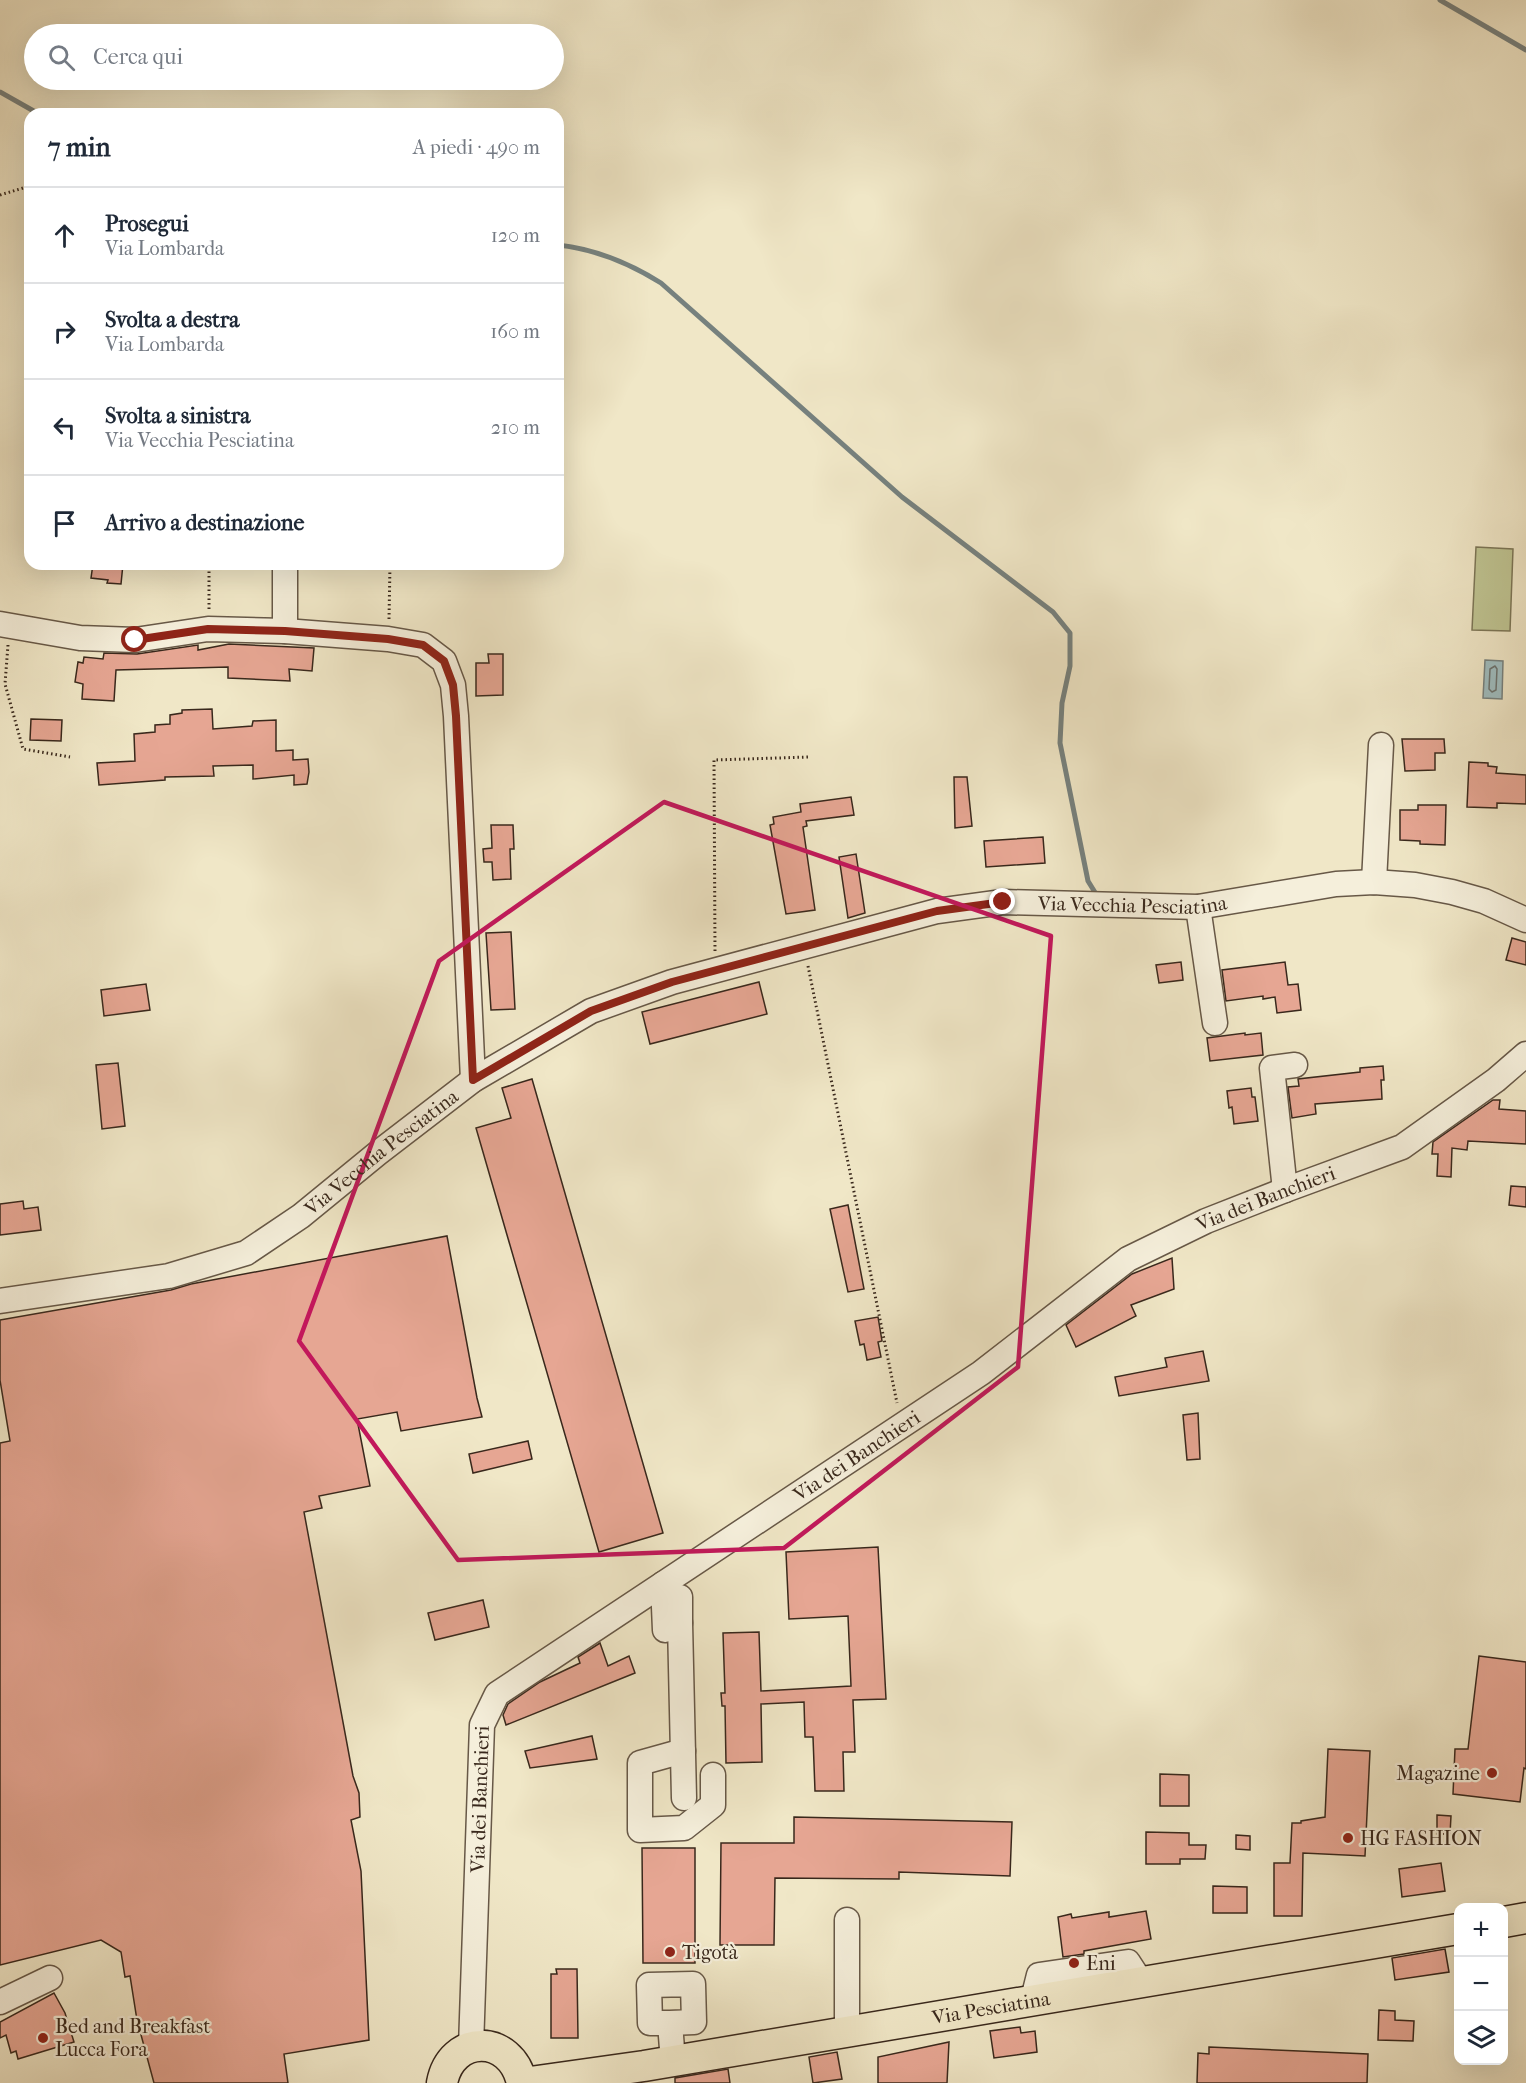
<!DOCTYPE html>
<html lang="it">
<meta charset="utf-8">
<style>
:root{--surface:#fff;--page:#f2f2f3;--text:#1f2937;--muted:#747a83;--line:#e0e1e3}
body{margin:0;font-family:"IM FELL French Canon",serif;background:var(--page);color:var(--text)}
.controls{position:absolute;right:18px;bottom:18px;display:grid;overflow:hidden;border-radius:12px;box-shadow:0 6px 24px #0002}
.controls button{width:54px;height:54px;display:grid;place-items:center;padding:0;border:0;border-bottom:2px solid var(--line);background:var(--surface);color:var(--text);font:30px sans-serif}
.stop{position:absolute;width:18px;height:18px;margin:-14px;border:4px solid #8f2418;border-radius:50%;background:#fff}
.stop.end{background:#8f2418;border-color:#fff;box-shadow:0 2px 6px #0008}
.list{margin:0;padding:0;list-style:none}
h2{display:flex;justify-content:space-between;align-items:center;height:78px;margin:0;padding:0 24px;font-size:26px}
h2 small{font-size:20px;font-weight:400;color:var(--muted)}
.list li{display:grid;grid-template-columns:39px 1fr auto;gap:18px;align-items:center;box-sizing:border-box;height:96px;padding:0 24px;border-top:2px solid var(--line)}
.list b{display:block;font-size:22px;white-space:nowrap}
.list p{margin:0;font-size:20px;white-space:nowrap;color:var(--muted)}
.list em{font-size:20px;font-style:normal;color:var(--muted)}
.icon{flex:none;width:33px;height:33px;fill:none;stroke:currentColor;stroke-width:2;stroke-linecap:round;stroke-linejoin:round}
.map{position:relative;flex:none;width:1526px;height:2083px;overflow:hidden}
.search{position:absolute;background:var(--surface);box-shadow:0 6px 24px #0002;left:24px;top:24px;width:540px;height:66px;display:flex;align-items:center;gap:15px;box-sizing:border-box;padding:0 21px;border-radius:33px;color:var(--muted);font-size:22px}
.panel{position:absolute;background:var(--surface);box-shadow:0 6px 24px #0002;left:24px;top:108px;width:540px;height:462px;border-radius:18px}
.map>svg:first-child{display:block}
.green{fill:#bfc492;stroke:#7c7657;stroke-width:1.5}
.water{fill:#9fbdc0;stroke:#76817e;stroke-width:1.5}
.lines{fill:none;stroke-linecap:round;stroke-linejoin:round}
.shore{stroke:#6c726e;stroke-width:1.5}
.stream{stroke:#76817e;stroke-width:5}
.building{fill:#e6a693;stroke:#39281c;stroke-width:1.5}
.minor-casing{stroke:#675847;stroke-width:27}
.major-casing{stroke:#39281c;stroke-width:33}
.path{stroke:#39281c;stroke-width:3;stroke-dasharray:1.5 3;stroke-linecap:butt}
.minor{stroke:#f5efdb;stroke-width:24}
.major{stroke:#f0e7c7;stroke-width:30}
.route{stroke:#8f2418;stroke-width:8}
.marked{fill:none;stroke:#c2185b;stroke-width:4.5;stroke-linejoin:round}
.poi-dot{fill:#8f2418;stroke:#f5efdb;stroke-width:2}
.labels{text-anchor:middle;stroke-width:4.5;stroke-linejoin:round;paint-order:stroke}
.street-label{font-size:20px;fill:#39281c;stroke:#f5efdb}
.poi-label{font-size:20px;fill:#39281c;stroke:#f5efdb;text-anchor:start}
</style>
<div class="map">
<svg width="1526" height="2083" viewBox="0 0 1526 2083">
<rect width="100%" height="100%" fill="#f0e7c7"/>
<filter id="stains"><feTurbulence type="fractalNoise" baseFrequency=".00333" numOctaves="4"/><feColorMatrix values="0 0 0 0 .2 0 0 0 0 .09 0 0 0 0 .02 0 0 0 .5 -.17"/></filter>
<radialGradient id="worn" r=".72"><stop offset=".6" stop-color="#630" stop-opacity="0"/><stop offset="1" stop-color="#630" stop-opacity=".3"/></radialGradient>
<path class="green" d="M1476,547l37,2 -3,82 -38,-1z"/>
<path class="water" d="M1485,660l18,1 -1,38 -19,-1z"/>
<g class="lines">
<path class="shore" d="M1495,666l2,3 -1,21 -4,2 -3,-3 1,-20z"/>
<g class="stream">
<path d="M1440,0l86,50"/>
<path d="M0,92l39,22"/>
<path d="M558,245c38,4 71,18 103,38l241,214 151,115 17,21v33l-8,37 -2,40 28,138 8,13h5"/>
</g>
</g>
<g class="building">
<path d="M93,564h30l-2,20 -14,-1 1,-3 -17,-2z"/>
<path d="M229,644l85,4 -2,23 -23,-2 1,12 -62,-3v-11l-112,3 -2,31 -32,-2 1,-15 -8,-2 3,-20 5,1 1,-6 19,2 1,-6 33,1 61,-9v5z"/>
<path d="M488,654h15v41l-27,1v-33h13z"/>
<path d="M212,709l1,20 39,-3 1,-5 23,-1v31l17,-1v10l15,-1 1,13 -2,12 -13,1v-10l-41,4v-14l-40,1 1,10 -49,1v3l-66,5 -2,-22 38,-2 -1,-27 21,-2v-7l15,-1v-9l12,-2v-3z"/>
<path d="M31,719l31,1 -1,21 -31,-1z"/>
<path d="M1402,739h42l1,14h-10v17l-30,1z"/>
<path d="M1469,762l19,1v3l9,1 -1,6 30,2v29l-29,-1v5l-30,-1z"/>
<path d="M954,777h13l5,49 -17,2z"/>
<path d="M851,797l3,18 -48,6 1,5 -4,1 12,83 -29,4 -16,-89 4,-1 -1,-7 28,-5 -1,-8z"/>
<path d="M1418,805h28l-1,40 -25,-1v-3l-20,-1v-30h18z"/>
<path d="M491,825h22l1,24h-4l1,30 -18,1 -1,-18h-8l-1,-13 9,-1z"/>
<path d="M1043,837l2,26 -59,4 -2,-26z"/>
<path d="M856,854l9,59 -17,5 -9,-61z"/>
<path d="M511,932l4,77 -24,1 -5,-77z"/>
<path d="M1512,938l14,4v23l-20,-5z"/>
<path d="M1181,962l2,18 -24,3 -3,-18z"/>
<path d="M1285,962l3,23 10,-1 3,26 -24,3 -2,-16 -12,2v-3l-37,5 -4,-31z"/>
<path d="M759,982l8,32 -117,30 -8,-32z"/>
<path d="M146,984l4,26 -46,6 -3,-26z"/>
<path d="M1245,1033v2l16,-2 2,22 -53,6 -3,-23z"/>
<path d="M118,1063l7,63 -23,3 -6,-64z"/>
<path d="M1383,1066l1,14h-3l1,19 -67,5 1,10 -24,4 -4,-31 11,-1 -1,-7 62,-7v-4z"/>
<path d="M532,1079l131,454 -64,19 -123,-424 35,-10 -9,-30z"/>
<path d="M1251,1088l1,9h3l3,24 -24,3 -2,-17 -3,1 -2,-17z"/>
<path d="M1493,1100h7l-1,9 27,2v33l-58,-3 -1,9 -15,-2 -1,29 -14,-1 1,-22h-6l1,-12z"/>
<path d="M1511,1186l15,1v20l-17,-2z"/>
<path d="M23,1201l1,8 14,-2 3,23 -41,5v-31z"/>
<path d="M848,1205l16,84 -16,3 -18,-83z"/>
<path d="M447,1236l30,162 5,19 -81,14 -4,-19 -40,7 13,67 -51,10 3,12 -18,4 49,264 6,17 1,24 -9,3 10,51 8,169 -85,14 4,29h-134l-17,-63 -7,-44 -5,1 -4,-25 -20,-12 -101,25v-522l10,-2 -10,-61v-60l171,-30 20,-6z"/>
<path d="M1172,1258l2,31 -43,16 5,11 -60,31 -10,-22 66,-51z"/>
<path d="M878,1317l4,24 -4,1 3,15 -14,3 -3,-16 -4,1 -5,-24z"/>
<path d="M1203,1351l6,30 -90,15 -4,-19 52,-10 -2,-9z"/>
<path d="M1198,1413l2,46 -13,1 -4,-45z"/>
<path d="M528,1441l4,18 -59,14 -4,-19z"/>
<path d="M878,1547l8,152 -33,1 2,52h-12l1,39h-29l-2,-54h-8l-1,-35 -43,2 1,58 -36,1 -1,-57h-3l-1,-13h4l-2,-60 36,-1 2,59 90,-5 -3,-70 -59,3 -3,-67z"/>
<path d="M483,1600l6,27 -54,13 -7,-27z"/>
<path d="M600,1643l8,23 21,-10 6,17 -129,52 -3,-10 5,-11 32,-22 40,-19 -2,-6z"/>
<path d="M1479,1656l47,6v107l-2,-1 -4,34 -67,-8 2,-45h13z"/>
<path d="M592,1736l5,23 -67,9 -5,-17z"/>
<path d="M1328,1749l42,2 -5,105 -62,-3 -1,63h-28v-53h16l2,-40h9v-2l24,-4z"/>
<path d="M1160,1774l29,1v31h-29z"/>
<path d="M1437,1815l14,1 -1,18h-13z"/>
<path d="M794,1817l218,5 -2,54 -111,-4v7l-124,-1 -1,67h-54l1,-102h73z"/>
<path d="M1146,1832l43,1v12h17l-1,14h-25v5h-34z"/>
<path d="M1236,1835l14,1v14l-14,-1z"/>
<path d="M642,1848h53v115h-52z"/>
<path d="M1441,1863l4,28 -43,6 -3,-28z"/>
<path d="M1213,1886l34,1v26h-34z"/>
<path d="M1146,1911l5,28 -67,12v3l-21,3 -5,-40 13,-3 1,4 37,-6v5z"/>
<path d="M1445,1949l4,23 -54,8 -3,-22z"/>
<path d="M556,1969h21l1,69h-27v-64h6z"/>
<path d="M54,1993l11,20 9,29 -56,17 -2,-8 -5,2 -5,-18 -6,3v-16z"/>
<path d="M1379,2010l16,1v9l19,1 -1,20 -35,-1z"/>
<path d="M1020,2027l1,6 14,-2 2,21 -43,6 -4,-27z"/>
<path d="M949,2042l-2,41h-69v-26z"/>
<path d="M1209,2047l159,7 -1,29h-170l1,-30 11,1z"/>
<path d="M837,2052l5,27 -29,4 -4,-26z"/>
<path d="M728,2069l2,14h-55v-5z"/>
</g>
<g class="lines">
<g class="minor-casing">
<g id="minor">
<path d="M285,564v67"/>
<path d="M0,624l80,14 55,2 73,-11 77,2 103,8 35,6 21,16 9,24 3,31 17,364"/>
<path d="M1374,882l7,-137"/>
<path d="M1198,907l17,116"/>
<path d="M1285,1190l-13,-122 23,-3"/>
<path id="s1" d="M0,1301l169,-25 77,-23 55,-37 77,-63 95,-73 118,-69 81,-29 265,-71 66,-9 195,5 138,-23 38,-2 41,3 37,7 32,9 42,19"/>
<path d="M663,1584l2,46 15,-7v-26"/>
<path d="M680,1623l4,175"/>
<path d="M683,1751l-43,12v67l44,-2 29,-23v-30"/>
<path d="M847,1920v112"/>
<path d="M1033,1999l6,-24 89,-13 13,20"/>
<path d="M0,2002l50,-24"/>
<path d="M670,2023h-20l-1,-38 44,-1 1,38 -24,1 3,39"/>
<path id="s2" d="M471,2047l11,-322 15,-31 484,-321 147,-114 78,-38 79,-31 117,-43 94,-67 30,-26"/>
</g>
</g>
<g class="major-casing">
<g id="major">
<path d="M1504,1922l22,-4"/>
<path d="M442,2083c9,-49 69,-50 80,0"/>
<path id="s3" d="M523,2083l121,-17 814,-137"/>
</g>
</g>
<g class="path">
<path d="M0,195l23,-7 7,1"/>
<path d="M209,609v-45"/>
<path d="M389,619l1,-55"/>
<path d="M8,645l-3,39 18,65 47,8"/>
<path d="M715,951l-1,-191 95,-3"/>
<path d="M808,966l89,437"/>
</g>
<use href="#minor" class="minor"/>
<use href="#major" class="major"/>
</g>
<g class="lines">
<path class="route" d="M135,640l73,-11 77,2 103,8 35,6 21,16 9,24 3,31 17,364 118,-69 81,-29 265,-71 66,-9"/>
</g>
<path class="marked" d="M664,802l387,134 -33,431 -234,181 -326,12 -159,-219 140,-380z"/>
<g class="poi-dot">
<circle cx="1492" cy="1773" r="6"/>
<circle cx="1348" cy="1838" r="6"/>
<circle cx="670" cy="1952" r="6"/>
<circle cx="1074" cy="1963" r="6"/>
<circle cx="43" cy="2038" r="6"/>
</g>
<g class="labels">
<g class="street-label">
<text dy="7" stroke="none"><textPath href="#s1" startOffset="1230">Via Vecchia Pesciatina</textPath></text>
<text dy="7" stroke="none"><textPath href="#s1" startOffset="420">Via Vecchia Pesciatina</textPath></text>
<text dy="7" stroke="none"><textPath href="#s2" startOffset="1274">Via dei Banchieri</textPath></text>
<text dy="7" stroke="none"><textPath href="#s2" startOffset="788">Via dei Banchieri</textPath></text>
<text dy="7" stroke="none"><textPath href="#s2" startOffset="248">Via dei Banchieri</textPath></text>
<text dy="7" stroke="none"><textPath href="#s3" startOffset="474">Via Pesciatina</textPath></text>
</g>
<g class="poi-label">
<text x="1480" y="1780" text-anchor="end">Magazine</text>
<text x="1360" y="1845">HG FASHION</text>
<text x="682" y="1959">Tigotà</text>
<text x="1086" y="1970">Eni</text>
<text x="55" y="2033">Bed and Breakfast<tspan x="55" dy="23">Lucca Fora</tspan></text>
</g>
</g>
<rect width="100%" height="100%" filter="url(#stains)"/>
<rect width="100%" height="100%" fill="url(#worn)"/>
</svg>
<div class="controls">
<button>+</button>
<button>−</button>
<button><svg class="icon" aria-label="layers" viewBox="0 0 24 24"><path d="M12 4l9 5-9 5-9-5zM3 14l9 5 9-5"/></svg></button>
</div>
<div class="stop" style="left:135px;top:640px"></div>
<div class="stop end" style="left:1003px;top:902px"></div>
<div class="search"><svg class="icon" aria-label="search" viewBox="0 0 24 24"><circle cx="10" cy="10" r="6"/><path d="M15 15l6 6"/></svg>Cerca qui</div>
<section class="panel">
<h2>7 min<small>A piedi · 490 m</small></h2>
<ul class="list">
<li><svg class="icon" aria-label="ahead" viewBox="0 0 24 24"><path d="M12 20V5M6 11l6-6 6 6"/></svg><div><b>Prosegui</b><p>Via Lombarda</p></div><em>120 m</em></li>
<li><svg class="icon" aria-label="right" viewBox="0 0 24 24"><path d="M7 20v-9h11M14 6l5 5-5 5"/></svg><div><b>Svolta a destra</b><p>Via Lombarda</p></div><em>160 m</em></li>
<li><svg class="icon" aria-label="left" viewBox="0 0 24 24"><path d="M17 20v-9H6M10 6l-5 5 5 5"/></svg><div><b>Svolta a sinistra</b><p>Via Vecchia Pesciatina</p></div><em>210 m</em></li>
<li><svg class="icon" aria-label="arrive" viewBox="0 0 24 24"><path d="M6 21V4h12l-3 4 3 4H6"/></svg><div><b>Arrivo a destinazione</b></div></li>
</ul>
</section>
</div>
